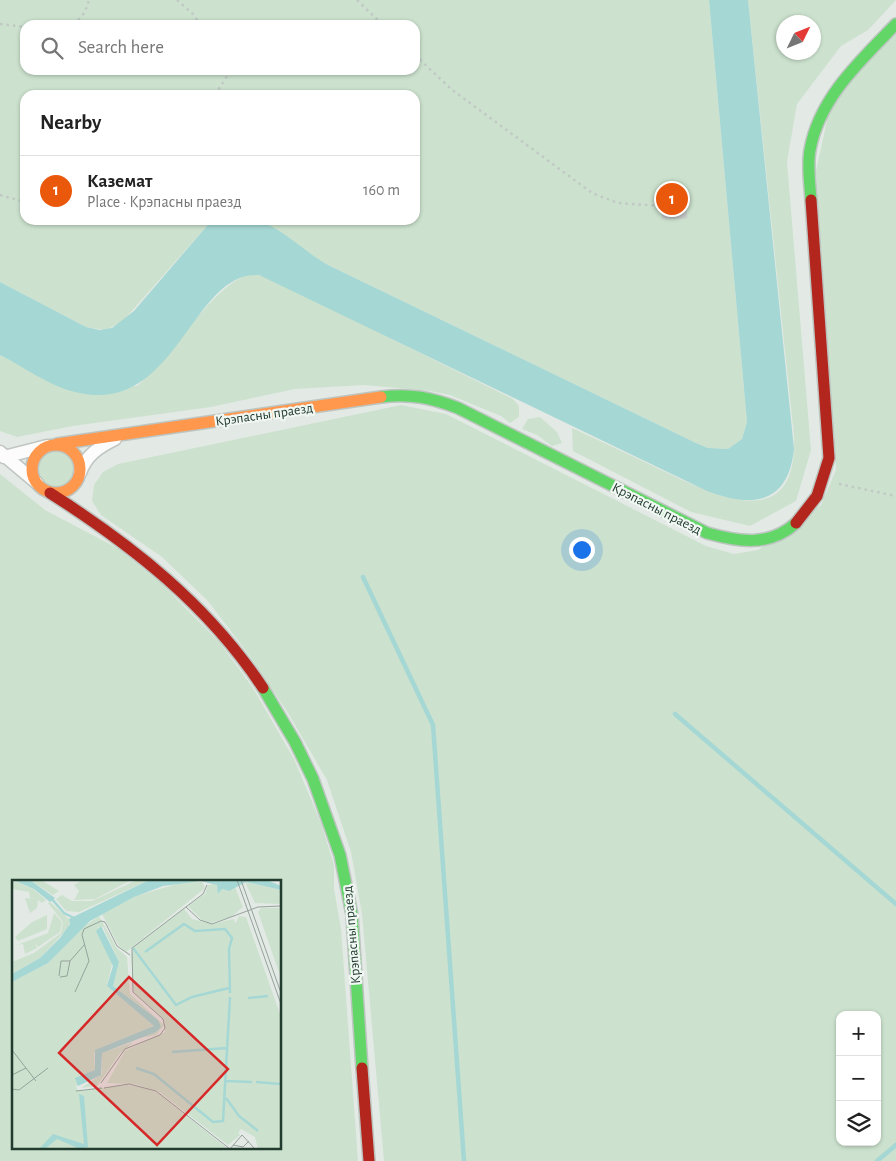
<!DOCTYPE html>
<meta charset="utf-8">
<style>
:root{--surface:#fff;--page:#f2f2f2;--text:#222;--muted:#767676;--line:#e0e0e0;--accent:#ea580c}
body{margin:0;font-family:"Alegreya Sans",sans-serif;background:var(--page);color:var(--text)}
.controls{position:absolute;right:15px;bottom:15px;display:grid;overflow:hidden;border-radius:10px;box-shadow:0 1px 4px #0004}
.controls button{width:45px;height:45px;display:grid;place-items:center;padding:0;border:0;border-bottom:1px solid var(--line);background:var(--surface);color:var(--text);font:25px sans-serif}
.compass{position:absolute;left:776px;top:15px;width:45px;height:45px;border-radius:50%;background:var(--surface);box-shadow:0 1px 4px #0004;rotate:47deg}
.you{position:absolute;left:581px;top:549px;width:18px;height:18px;margin:-12px;border:4px solid #fff;border-radius:50%;background:#1a73e8;box-shadow:0 0 0 8px #1a73e833}
.badge{display:grid;place-items:center;width:32px;height:32px;border-radius:50%;background:var(--accent);color:#fff;font-size:16px;font-weight:700}
.pin{position:absolute;translate:-50% -50%;border:2px solid #fff;box-shadow:0 1px 5px #0006}
.list{margin:0;padding:0;list-style:none}
h2{display:flex;justify-content:space-between;align-items:center;height:65px;margin:0;padding:0 20px;font-size:21px}
h2 small{font-size:16px;font-weight:400;color:var(--muted)}
.list li{display:grid;grid-template-columns:32px 1fr auto;gap:15px;align-items:center;box-sizing:border-box;height:70px;padding:0 20px;border-top:1px solid var(--line)}
.list b{display:block;font-size:19px;white-space:nowrap}
.list p{margin:0;font-size:16px;white-space:nowrap;color:var(--muted)}
.list em{font-size:16px;font-style:normal;color:var(--muted)}
.icon{flex:none;width:28px;height:28px;fill:none;stroke:currentColor;stroke-width:2;stroke-linecap:round;stroke-linejoin:round}
.map{position:relative;flex:none;width:896px;height:1161px;overflow:hidden}
.search{position:absolute;background:var(--surface);box-shadow:0 1px 4px #0004;left:20px;top:20px;width:400px;height:55px;display:flex;align-items:center;gap:12px;box-sizing:border-box;padding:0 18px;border-radius:15px;color:var(--muted);font-size:19px}
.panel{position:absolute;background:var(--surface);box-shadow:0 1px 4px #0004;left:20px;top:90px;width:400px;height:135px;border-radius:15px}
.map>svg:first-child{display:block}
.green{fill:#cce2ce;fill-rule:evenodd}
.water{fill:#a5d7d4}
.lines{fill:none;stroke-linecap:round;stroke-linejoin:round}
.stream{stroke:#a5d7d4;stroke-width:4.5}
.building{fill:#cad0cd;stroke:#ccd1ce}
.street-casing{stroke:#c0c6c2;stroke-width:15}
.fast-casing{stroke:#bdc5c0;stroke-width:14}
.slow-casing{stroke:#bdc5c0;stroke-width:14}
.jam-casing{stroke:#bdc5c0;stroke-width:14}
.path{stroke:#c0c9c4;stroke-width:2.5;stroke-dasharray:2.5 4;stroke-linecap:butt}
.street{stroke:#fbfcfb;stroke-width:12}
.fast{stroke:#63d668;stroke-width:11}
.slow{stroke:#ff974d;stroke-width:11}
.jam{stroke:#b3261e;stroke-width:11}
.labels{text-anchor:middle;stroke-width:4.5;stroke-linejoin:round;paint-order:stroke}
.street-label{font-size:14px;fill:#223b2f;stroke:#f1f8f3}
.inset-river{fill:none;stroke:#a5d7d4;stroke-width:2.5}
.inset-road{fill:none;stroke:#96a39c;stroke-width:1}
.view{fill:#d62828;fill-opacity:0.15;stroke:#d62828;stroke-width:2.5}
.inset-edge{fill:none;stroke:#223b2f;stroke-width:2.5}
</style>
<div class="map">
<svg width="896" height="1161" viewBox="0 0 896 1161">
<rect width="100%" height="100%" fill="#e3e9e5"/>
<g class="green">
<path d="M0,0h709l38,422 -5,17 -14,10 -20,-1 -12,-5 -368,-178c-26,-14 -46,-33 -73,-45h160v-125h-390v125h187l-89,101 -17,9 -20,-3 -86,-45zM25,25h390v45h-390z"/>
<path d="M748,0h148l-28,30 -27,16 -44,58 -10,58 24,288 -15,51 -46,25 -59,-14 -118,-61 -1,-23c29,13 58,27 87,41 53,25 139,70 135,-33zM784,22h30v30h-30z"/>
<path d="M896,30v1131h-512l-22,-247 -11,-62 -24,-72 -39,-67 -39,-58 -41,-54 -46,-44 -61,-42 -9,-14 2,-16 9,-13 15,-8 283,-59 45,9 260,132 28,8 24,-4 63,-45 15,-35 -20,-299 12,-55 26,-42zM840,1015h37v127h-37z"/>
<path d="M251,274l16,3 246,122 6,7v11l-9,6 -9,-7 -51,-21 -20,-4 -66,-6 -69,4 -84,18 -138,19 -56,11 -17,-6v-76l58,30 79,1c33,-27 77,-104 114,-112z"/>
<path d="M540,417l17,15 5,11 -10,3 -15,-11 -15,-6 6,-10z"/>
<circle cx="56" cy="469" r="20"/>
<path d="M0,474l45,36 74,39 43,35 58,59 33,45 41,71 27,64 13,42v24l7,40 17,232h-358zM14,881h266v266h-266z"/>
</g>
<path class="water" d="M709,0h39l46,449c-6,56 -42,59 -87,42l-448,-216c-68,-5 -82,143 -184,117 -26,-6 -51,-25 -75,-37v-73l86,45 14,3 12,-2 22,-17 78,-91c14,0 31,-3 43,0 27,7 49,32 73,45l368,178 12,5 20,1 14,-10 5,-17z"/>
<g class="lines">
<g class="stream">
<path d="M363,577l70,148 31,436"/>
<path d="M675,714l221,190"/>
<path d="M877,1161l19,-16"/>
</g>
</g>
<path class="building" d="M684,190l3,28 -24,1 -4,-28z"/>
<g class="lines">
<g class="street-casing">
<g id="street">
<path d="M0,452l37,31"/>
<path d="M4,457l43,-11"/>
<path d="M80,473c6,-18 19,-26 35,-34"/>
</g>
</g>
<g class="fast-casing">
<g id="fast">
<path d="M811,200c-1,-16 -4,-34 -1,-50 9,-52 51,-90 86,-126"/>
<path d="M381,397c29,-4 51,1 77,11l249,125c32,9 63,14 89,-10"/>
<path d="M263,688l32,54 18,37 27,76 12,60 10,153"/>
</g>
</g>
<g class="slow-casing">
<g id="slow">
<path d="M57,444l324,-47"/>
<circle cx="56" cy="469" r="24"/>
</g>
</g>
<g class="jam-casing">
<g id="jam">
<path d="M50,493c83,53 158,112 213,195"/>
<path d="M796,523l21,-27 12,-38 -18,-258"/>
<path d="M362,1068l7,93"/>
</g>
</g>
<g class="path">
<path d="M177,0l17,15 6,10"/>
<path d="M357,0l26,25"/>
<path d="M0,24l25,3"/>
<path d="M74,25l11,-13 4,-12"/>
<path d="M415,55l36,34 141,104 26,10 43,3"/>
<path d="M215,95l16,-25"/>
<path d="M0,195l25,7"/>
<path d="M134,220h4"/>
<path d="M839,484l57,12"/>
</g>
<use href="#street" class="street"/>
<use href="#fast" class="fast"/>
<use href="#slow" class="slow"/>
<use href="#jam" class="jam"/>
</g>
<g class="labels">
<g class="street-label">
<text transform="translate(264 414) rotate(-8)" y="5">Крэпасны праезд</text>
<text transform="translate(657 508) rotate(27)" y="5">Крэпасны праезд</text>
<text transform="translate(351 935) rotate(-95)" y="5">Крэпасны праезд</text>
</g>
</g>
<g transform="translate(12 880)">
<rect width="269" height="269" fill="#e3e9e5"/>
<path d="M0,0l21,9 13,11 -4,3 -4,-3 -1,8 -7,5 -5,-15 10,1 -5,-1 -1,-6 -17,-3zM18,0l13,1 16,10 -6,4zM70,0h49l-36,19 -21,1 5,-9 -5,-6zM125,0h12l-70,32 -13,-1 -10,-12 6,-4 10,6h20zM175,1l15,1 3,6 -79,64 -7,-6 -17,-32 34,-18zM233,2l36,8v14l-26,-1zM203,4l4,3 -1,7 4,-5 6,2 7,-4 8,20 -12,10 -21,6 -8,-3 -14,-14 17,-12 3,-9zM38,22l20,18 -2,8 -28,30 -28,16v-12l22,-9 27,-20 2,-11 -15,-19zM249,28h20v70l-23,-66zM172,29l8,10 20,5 21,-5 3,4 3,-7 7,1 35,100v132h-23l-3,-12 -14,-8 -3,4 2,2 -12,10 -70,-54 -24,-7 -27,-1 18,-32 40,-19 -1,-13 -30,-27 -3,-36 3,-10zM42,33l8,9 -2,10 -22,15 -3,-4 2,5 -12,6 -2,-10 -6,1 31,-12zM35,35v14l-29,12 -3,-4 17,-15zM87,36l17,31 11,10 3,37 34,31 -8,10 -16,3 18,-7v-11l-45,-34 6,-24 -16,-35h-5l14,37 -5,22 47,40 -54,22 -6,5 1,17 -19,16 2,5 49,-6 19,3 12,5 70,56h-216v-167l36,-19 26,-29zM122,162l-14,11 -23,33 -16,2 21,-14v-21z" fill="#cce2ce"/>
<path d="M1,0h17l25,18 -5,4 -16,-13zM137,0h118l14,6v4l-35,-8 -17,9 -7,-2 -4,5 -1,-9 -17,-4 -37,5 -29,11 -44,24 -42,42 -36,19v-8l28,-16 20,-20 10,-14 -1,-5zM89,46l18,36 -6,24 45,34 3,7 -5,5 -54,21 -1,22 -23,11 -3,-8 20,-8v-20l59,-24 -47,-40 6,-20 -17,-35zM67,214l5,2 4,51 -8,2 -23,-10 -12,10h-6l14,-15 31,10z" fill="#a5d7d4"/>
<path class="inset-river" d="M39,18l13,15 10,5M121,68l43,57 16,-8 37,-9M133,72l39,-28 11,7 30,-2 7,9 -3,11 1,44M236,118l20,-2M160,172l55,-4M124,188l18,6 59,48 10,-1 7,-124M214,201l26,1M244,202l25,2M214,218l13,18 19,15"/>
<path class="inset-road" d="M225,0l44,124M229,0l40,113M174,27l14,13 12,4 46,-17 23,-1M47,96l2,-15h9M48,97l7,-1 3,-15 15,-17M63,112l14,-31 -7,-26 2,-6 17,-8 4,1 12,24 13,9M0,170l24,31M0,195l14,-7M89,203l24,-34 35,-14 5,-7 -2,-9 -30,-27 -1,-44 71,-54 4,-9M92,208l25,-4 27,7 74,58M0,209l7,1 29,-22M64,211l26,-3M221,265l10,2 6,-6M218,269l12,-14 13,14"/>
<path class="view" d="M117,97l99,92 -71,76 -98,-92z"/>
<rect width="269" height="269" class="inset-edge"/>
</g>
</svg>
<div class="controls">
<button>+</button>
<button>−</button>
<button><svg class="icon" aria-label="layers" viewBox="0 0 24 24"><path d="M12 4l9 5-9 5-9-5zM3 14l9 5 9-5"/></svg></button>
</div>
<svg class="compass" viewBox="-18 -18 36 36"><path d="M0-13l5 13h-10z" fill="#e53935"/><path d="M0 13l5-13h-10z" fill="#767676"/></svg>
<div class="you"></div>
<div class="pin badge" style="left:672px;top:199px">1</div>
<div class="search"><svg class="icon" aria-label="search" viewBox="0 0 24 24"><circle cx="10" cy="10" r="6"/><path d="M15 15l6 6"/></svg>Search here</div>
<section class="panel">
<h2>Nearby<small></small></h2>
<ul class="list">
<li><span class="badge">1</span><div><b>Каземат</b><p>Place · Крэпасны праезд</p></div><em>160 m</em></li>
</ul>
</section>
</div>
